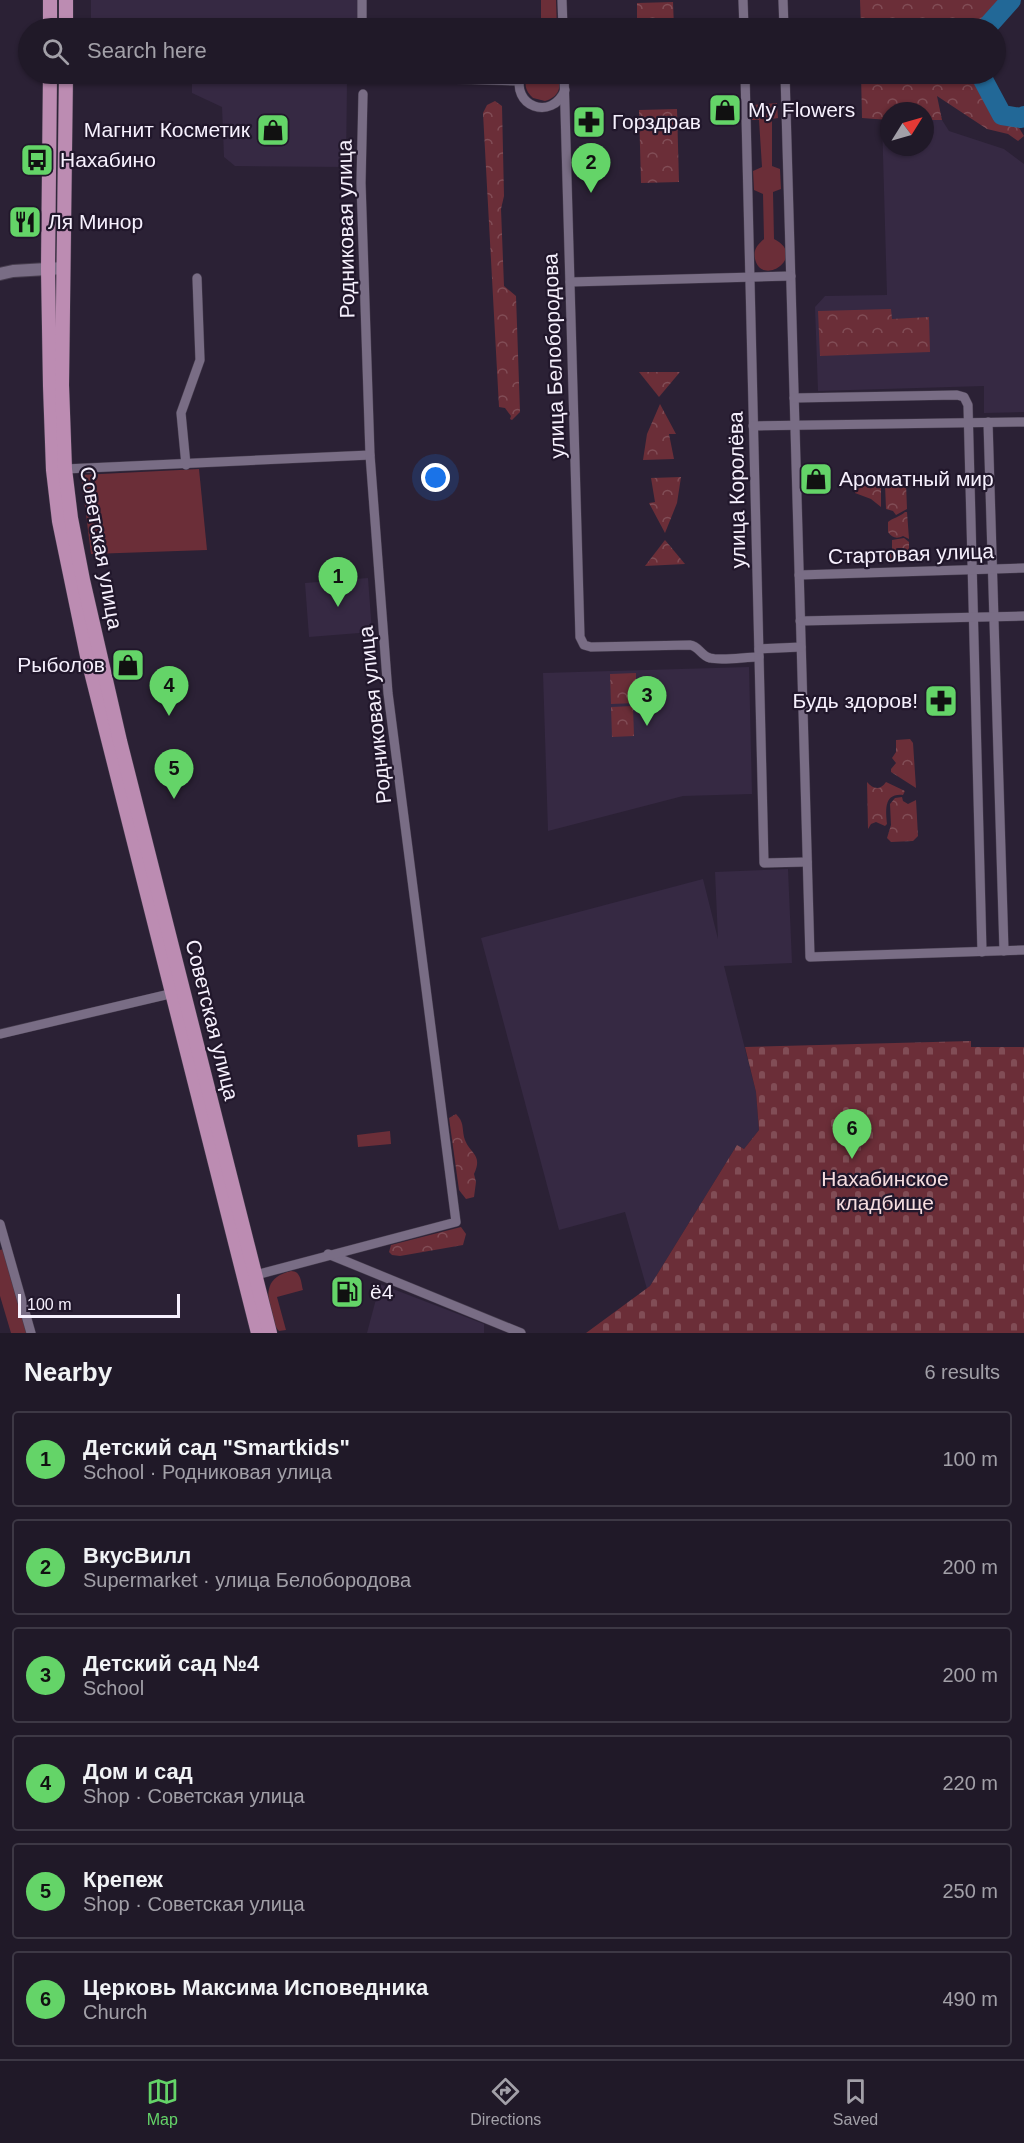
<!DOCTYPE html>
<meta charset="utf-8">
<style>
:root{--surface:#201928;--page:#282230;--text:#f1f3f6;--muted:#a2a0a8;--line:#3d3845;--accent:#64d468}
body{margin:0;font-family:Helvetica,sans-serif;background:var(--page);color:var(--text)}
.compass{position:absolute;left:880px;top:102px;width:54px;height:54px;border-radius:50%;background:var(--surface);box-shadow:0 2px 4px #0004;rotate:53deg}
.scale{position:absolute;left:18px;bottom:15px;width:162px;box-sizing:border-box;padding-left:6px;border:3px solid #f6f0fd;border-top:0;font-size:16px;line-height:21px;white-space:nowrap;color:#f6f0fd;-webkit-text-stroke:4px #21172b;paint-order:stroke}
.you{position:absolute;left:436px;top:478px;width:21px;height:21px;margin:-15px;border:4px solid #fff;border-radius:50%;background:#1a73e8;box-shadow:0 0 0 9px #1a73e833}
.badge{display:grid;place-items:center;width:39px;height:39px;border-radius:50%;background:var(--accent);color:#111;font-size:20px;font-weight:700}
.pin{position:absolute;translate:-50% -50px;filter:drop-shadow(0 2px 3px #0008)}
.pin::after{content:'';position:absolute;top:32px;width:21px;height:18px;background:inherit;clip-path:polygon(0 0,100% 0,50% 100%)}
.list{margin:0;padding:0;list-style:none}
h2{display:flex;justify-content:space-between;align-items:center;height:78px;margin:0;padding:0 24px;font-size:26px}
h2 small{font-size:20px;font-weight:400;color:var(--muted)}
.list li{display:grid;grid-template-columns:39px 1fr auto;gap:18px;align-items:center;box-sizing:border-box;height:96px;margin:0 12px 12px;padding:0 12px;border:2px solid var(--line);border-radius:6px}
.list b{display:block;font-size:22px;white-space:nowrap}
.list p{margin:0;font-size:20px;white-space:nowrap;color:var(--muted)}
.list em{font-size:20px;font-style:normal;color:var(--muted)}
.icon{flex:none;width:33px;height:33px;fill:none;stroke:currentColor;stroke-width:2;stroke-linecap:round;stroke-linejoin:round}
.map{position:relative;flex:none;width:1024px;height:1333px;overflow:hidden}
.search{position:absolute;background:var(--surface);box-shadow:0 2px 4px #0004;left:18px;right:18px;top:18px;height:66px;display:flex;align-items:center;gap:15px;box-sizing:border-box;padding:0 21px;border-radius:33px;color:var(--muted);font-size:22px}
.sheet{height:726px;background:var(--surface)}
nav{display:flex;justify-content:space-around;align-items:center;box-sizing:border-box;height:84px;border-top:2px solid var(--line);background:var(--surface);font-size:16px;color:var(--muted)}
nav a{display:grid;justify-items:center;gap:3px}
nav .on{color:var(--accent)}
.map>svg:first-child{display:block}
.built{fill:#362943}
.grass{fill:#6b2e38}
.forest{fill:url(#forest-crowns)}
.cemetery{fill:url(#cemetery-stones)}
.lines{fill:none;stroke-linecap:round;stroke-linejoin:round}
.river{stroke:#226897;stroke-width:20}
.street-casing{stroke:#463d4e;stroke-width:10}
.secondary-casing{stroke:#463d4e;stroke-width:14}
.primary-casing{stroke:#463d4e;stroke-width:15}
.street{stroke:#796d85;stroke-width:9}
.secondary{stroke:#796d85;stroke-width:12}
.primary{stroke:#bc8cb2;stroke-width:14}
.labels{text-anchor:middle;stroke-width:4.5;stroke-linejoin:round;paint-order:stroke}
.poi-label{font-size:21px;fill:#f6f0fd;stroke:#21172b;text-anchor:start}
.street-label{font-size:21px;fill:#f6f0fd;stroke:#21172b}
.park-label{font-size:21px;fill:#f5dddf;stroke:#21172b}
</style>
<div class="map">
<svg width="1024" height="1333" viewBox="0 0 1024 1333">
<defs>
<pattern id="forest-crowns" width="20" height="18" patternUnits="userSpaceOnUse" patternTransform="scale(1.5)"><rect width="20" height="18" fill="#6b2e38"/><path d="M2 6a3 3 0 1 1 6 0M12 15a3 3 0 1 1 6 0" fill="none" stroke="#814d56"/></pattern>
<pattern id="cemetery-stones" width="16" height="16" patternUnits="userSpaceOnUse" patternTransform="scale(1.5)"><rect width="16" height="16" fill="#6b2e38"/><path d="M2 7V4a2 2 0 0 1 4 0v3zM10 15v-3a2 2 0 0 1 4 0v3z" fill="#814d56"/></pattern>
</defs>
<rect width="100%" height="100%" fill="#2b2135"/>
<g class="built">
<path d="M91,0h266v28h-188l-78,-2z"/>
<path d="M192,74h116l39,7 -1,86 -111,-1 -11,-9 -2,-50 -30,-14z"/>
<path d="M882,120h7v27h36v-27h17l7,11 55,18 20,15v248l-40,1v-27l-166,5 -3,-84 10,-11 62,-1z"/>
<path d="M368,578l4,54 -63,5 -4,-54z"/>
<path d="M749,667l3,127 -69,2 -135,35 -5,-158z"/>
<path d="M788,869l4,94 -68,3 32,126 3,38 -15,19 -7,-4 -87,141 -3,3 -22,-77 -66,18 -78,-292 222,-59 15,60 -3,-67z"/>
<path d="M380,1284l104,40v9h-117z"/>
</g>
<g class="grass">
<path d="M541,0h15l1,28h-16z"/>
<path d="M529,74h27c7,12 3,23 -11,27l-12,-3c-8,-7 -10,-16 -4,-24z"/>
<path d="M777,103l1,15 -6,1v47l8,3 1,20 -8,3 1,47c34,17 -12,49 -19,20 -2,-9 2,-14 9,-20l-1,-45 -9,-4 -1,-19 9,-4 -3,-47h-7v-15z"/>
<path d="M199,469l8,81 -116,4 -10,-79z"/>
<path d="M390,1131l1,13 -33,3 -1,-12z"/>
<path d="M3,1249l25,84h-17l-11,-37v-46z"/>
<path d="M291,1271c10,0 10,11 12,19l-26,7 9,33 -7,1c-5,-5 -6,-11 -8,-18 -5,-21 -5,-36 20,-42z"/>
</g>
<g class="forest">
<path d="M860,0h144l-20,28h-123z"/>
<path d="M673,2l1,26h-37v-25z"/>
<path d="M861,74h115l31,34 17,28 -6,5 -10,-7 -21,-5 -50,-33 5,24h-17v-9h-36v9l-27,-2z"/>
<path d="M495,101l7,5 2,90 -3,13 3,77 12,10 4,116 -8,8 -2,-1 1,-3 -6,-8 -6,-1 -16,-294 4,-8z"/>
<path d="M677,109l2,73 -38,1 -2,-73z"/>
<path d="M891,309l1,10 37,-2 1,35 -110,4 -2,-45z"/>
<path d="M639,372h41l-21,25z"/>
<path d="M660,404l16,30h-7l5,25 -31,1 4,-26z"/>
<path d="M681,477l-4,26 -12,30 -16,-30 6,-1 -4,-24z"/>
<path d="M906,483l1,26 -11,6 -3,-4 -7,-2 -1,-25z"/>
<path d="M881,484v23l-10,-8 -16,-6 1,-5 4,-3z"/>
<path d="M905,512h2l2,27 -6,-3c-6,3 -11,2 -15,-4v-10c4,-4 12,-5 17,-10z"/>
<path d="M904,538l5,4v18l-22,1 -1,-4 6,-6v-11z"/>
<path d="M665,540l20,24 -40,2z"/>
<path d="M636,673v30l-25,1 -1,-30z"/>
<path d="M633,706l1,30 -22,1 -1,-30z"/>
<path d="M910,739l3,4 3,45 -25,-16v-3l5,-6 -4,-5 4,-6v-12z"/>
<path d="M867,782c6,7 13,9 19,0l19,9 -2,4c-20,-2 -17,16 -16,29l-2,2 -9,-4 -5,2 -3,5z"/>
<path d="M902,797l1,4 5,3 8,-4 2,36 -5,5 -22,1 -4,-4 4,-13 -1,-21 5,-6z"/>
<path d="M456,1114c8,8 6,13 8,23 4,16 20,17 10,37l2,8 -2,15 -8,2 -7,-9 -10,-72z"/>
<path d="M461,1227l5,7 -3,11 -63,11 -8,-1 -3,-3 2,-7z"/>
</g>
<path class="cemetery" d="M971,1041v6h53v286h-438l64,-47 87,-141 7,4 15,-19 -3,-38 -11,-45z"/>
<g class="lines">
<g class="river">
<path d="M986,28l25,-28"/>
<path d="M980,74l22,41 19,3 3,-2"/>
</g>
<g class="street-casing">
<g id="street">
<path d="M362,0v28"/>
<path d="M562,0l1,28"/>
<path d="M743,0l1,28"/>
<path d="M783,0l1,28"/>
<path d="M344,74l19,2 156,5"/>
<path d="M521,74c-11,32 31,48 44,16"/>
<path d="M564,74l16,563 4,8 7,2 99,-2c9,1 11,11 20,13 12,3 35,-1 49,-1"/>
<path d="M745,74l19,789 43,-1"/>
<path d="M785,74l25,883 214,-7"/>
<path d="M570,282l221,-6"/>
<path d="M794,398l163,-3 7,2 4,8 14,547"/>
<path d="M988,422l16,529"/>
<path d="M753,426l271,-4"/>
<path d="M186,465l-5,-52 19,-53 -3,-82"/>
<path d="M65,469l305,-14"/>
<path d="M799,575l225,-7"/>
<path d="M800,621l224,-5"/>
<path d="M759,649l42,-2"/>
<path d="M0,1034l178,-42"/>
<path d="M0,1224l31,109"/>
<path d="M328,1254l193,79"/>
<path d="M252,1276l204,-54 -68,-529 -18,-238 -9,-272 2,-89"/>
</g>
</g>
<g class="secondary-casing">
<path id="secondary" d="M0,274l13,-3 51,-3"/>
</g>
<g class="primary-casing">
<g id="primary">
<path d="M50,28v-28"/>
<path d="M66,28v-28"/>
<path d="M50,74l-2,195 2,117 3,84 6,51 28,135 171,677"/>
<path d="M66,74l-4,311 3,84 6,49 12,62 37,161 150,592"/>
</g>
</g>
<use href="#street" class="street"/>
<use href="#secondary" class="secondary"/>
<use href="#primary" class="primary"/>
</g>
<defs>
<g id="shop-square" transform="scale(1.725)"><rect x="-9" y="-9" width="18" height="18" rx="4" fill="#64d468" stroke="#21172b"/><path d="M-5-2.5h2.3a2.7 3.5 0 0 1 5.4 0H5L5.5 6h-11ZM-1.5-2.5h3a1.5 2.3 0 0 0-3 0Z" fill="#111"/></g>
<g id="pharmacy-square" transform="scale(1.725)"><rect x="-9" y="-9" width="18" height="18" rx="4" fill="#64d468" stroke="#21172b"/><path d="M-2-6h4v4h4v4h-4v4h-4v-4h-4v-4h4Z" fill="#111"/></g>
<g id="bus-square" transform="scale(1.725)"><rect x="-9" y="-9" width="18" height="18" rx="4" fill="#64d468" stroke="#21172b"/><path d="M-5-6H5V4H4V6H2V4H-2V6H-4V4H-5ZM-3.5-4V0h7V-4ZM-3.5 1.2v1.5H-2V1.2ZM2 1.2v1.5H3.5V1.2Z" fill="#111"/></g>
<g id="restaurant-square" transform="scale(1.725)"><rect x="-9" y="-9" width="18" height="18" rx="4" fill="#64d468" stroke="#21172b"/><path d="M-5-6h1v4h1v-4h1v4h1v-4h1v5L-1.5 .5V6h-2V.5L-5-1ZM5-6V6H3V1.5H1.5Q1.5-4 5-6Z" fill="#111"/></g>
<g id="fuel-square" transform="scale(1.725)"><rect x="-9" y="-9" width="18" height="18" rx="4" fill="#64d468" stroke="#21172b"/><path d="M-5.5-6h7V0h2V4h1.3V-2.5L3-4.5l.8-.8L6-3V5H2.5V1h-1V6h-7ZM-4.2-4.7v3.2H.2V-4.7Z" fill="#111"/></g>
</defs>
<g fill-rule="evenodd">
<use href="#shop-square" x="725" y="110"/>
<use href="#pharmacy-square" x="589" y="122"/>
<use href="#shop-square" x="273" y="130"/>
<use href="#bus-square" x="37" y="160"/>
<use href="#restaurant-square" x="25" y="222"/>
<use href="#shop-square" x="816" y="479"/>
<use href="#shop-square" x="128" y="665"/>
<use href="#pharmacy-square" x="941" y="701"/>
<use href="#fuel-square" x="347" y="1292"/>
</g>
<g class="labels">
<g class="poi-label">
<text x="748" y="117">My Flowers</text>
<text x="612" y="129">Горздрав</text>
<text x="250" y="137" text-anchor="end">Магнит Косметик</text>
<text x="60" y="167">Нахабино</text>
<text x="48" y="229">Ля Минор</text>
<text x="839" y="486">Ароматный мир</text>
<text x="105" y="672" text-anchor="end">Рыболов</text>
<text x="918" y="708" text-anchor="end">Будь здоров!</text>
<text x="370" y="1299">ё4</text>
</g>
<g class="street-label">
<text transform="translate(346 229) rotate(-91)" y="7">Родниковая улица</text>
<text transform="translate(554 356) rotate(-92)" y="7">улица Белобородова</text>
<text transform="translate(737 490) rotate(-91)" y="7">улица Королёва</text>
<text transform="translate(101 548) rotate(80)" y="7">Советская улица</text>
<text transform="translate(911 554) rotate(-2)" y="7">Стартовая улица</text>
<text transform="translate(375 715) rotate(-96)" y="7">Родниковая улица</text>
<text transform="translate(212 1020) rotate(76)" y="7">Советская улица</text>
</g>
<g class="park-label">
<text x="885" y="1186">Нахабинское<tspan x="885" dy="24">кладбище</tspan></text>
</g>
</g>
</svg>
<svg class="compass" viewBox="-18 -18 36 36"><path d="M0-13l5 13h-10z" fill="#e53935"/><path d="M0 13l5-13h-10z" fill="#a2a0a8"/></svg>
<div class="scale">100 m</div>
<div class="you"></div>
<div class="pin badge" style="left:338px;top:607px">1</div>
<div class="pin badge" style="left:591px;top:193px">2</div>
<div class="pin badge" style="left:647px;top:726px">3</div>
<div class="pin badge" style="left:169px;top:716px">4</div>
<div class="pin badge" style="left:174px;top:799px">5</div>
<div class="pin badge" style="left:852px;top:1159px">6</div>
<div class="search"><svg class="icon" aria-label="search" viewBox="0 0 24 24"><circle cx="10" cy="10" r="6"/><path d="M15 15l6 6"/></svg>Search here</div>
</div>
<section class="sheet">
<h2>Nearby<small>6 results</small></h2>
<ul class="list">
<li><span class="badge">1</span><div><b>Детский сад &quot;Smartkids&quot;</b><p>School · Родниковая улица</p></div><em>100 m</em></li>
<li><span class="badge">2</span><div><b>ВкусВилл</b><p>Supermarket · улица Белобородова</p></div><em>200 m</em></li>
<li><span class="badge">3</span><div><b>Детский сад №4</b><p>School</p></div><em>200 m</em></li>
<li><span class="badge">4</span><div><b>Дом и сад</b><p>Shop · Советская улица</p></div><em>220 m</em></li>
<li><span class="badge">5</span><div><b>Крепеж</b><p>Shop · Советская улица</p></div><em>250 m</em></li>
<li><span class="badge">6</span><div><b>Церковь Максима Исповедника</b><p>Church</p></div><em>490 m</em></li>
</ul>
</section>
<nav>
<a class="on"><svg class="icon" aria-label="map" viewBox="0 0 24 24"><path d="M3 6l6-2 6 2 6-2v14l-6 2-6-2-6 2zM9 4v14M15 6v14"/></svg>Map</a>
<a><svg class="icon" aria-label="directions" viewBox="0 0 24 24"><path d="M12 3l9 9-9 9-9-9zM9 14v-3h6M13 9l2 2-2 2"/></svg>Directions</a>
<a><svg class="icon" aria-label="saved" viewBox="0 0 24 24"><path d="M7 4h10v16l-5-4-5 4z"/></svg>Saved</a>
</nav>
